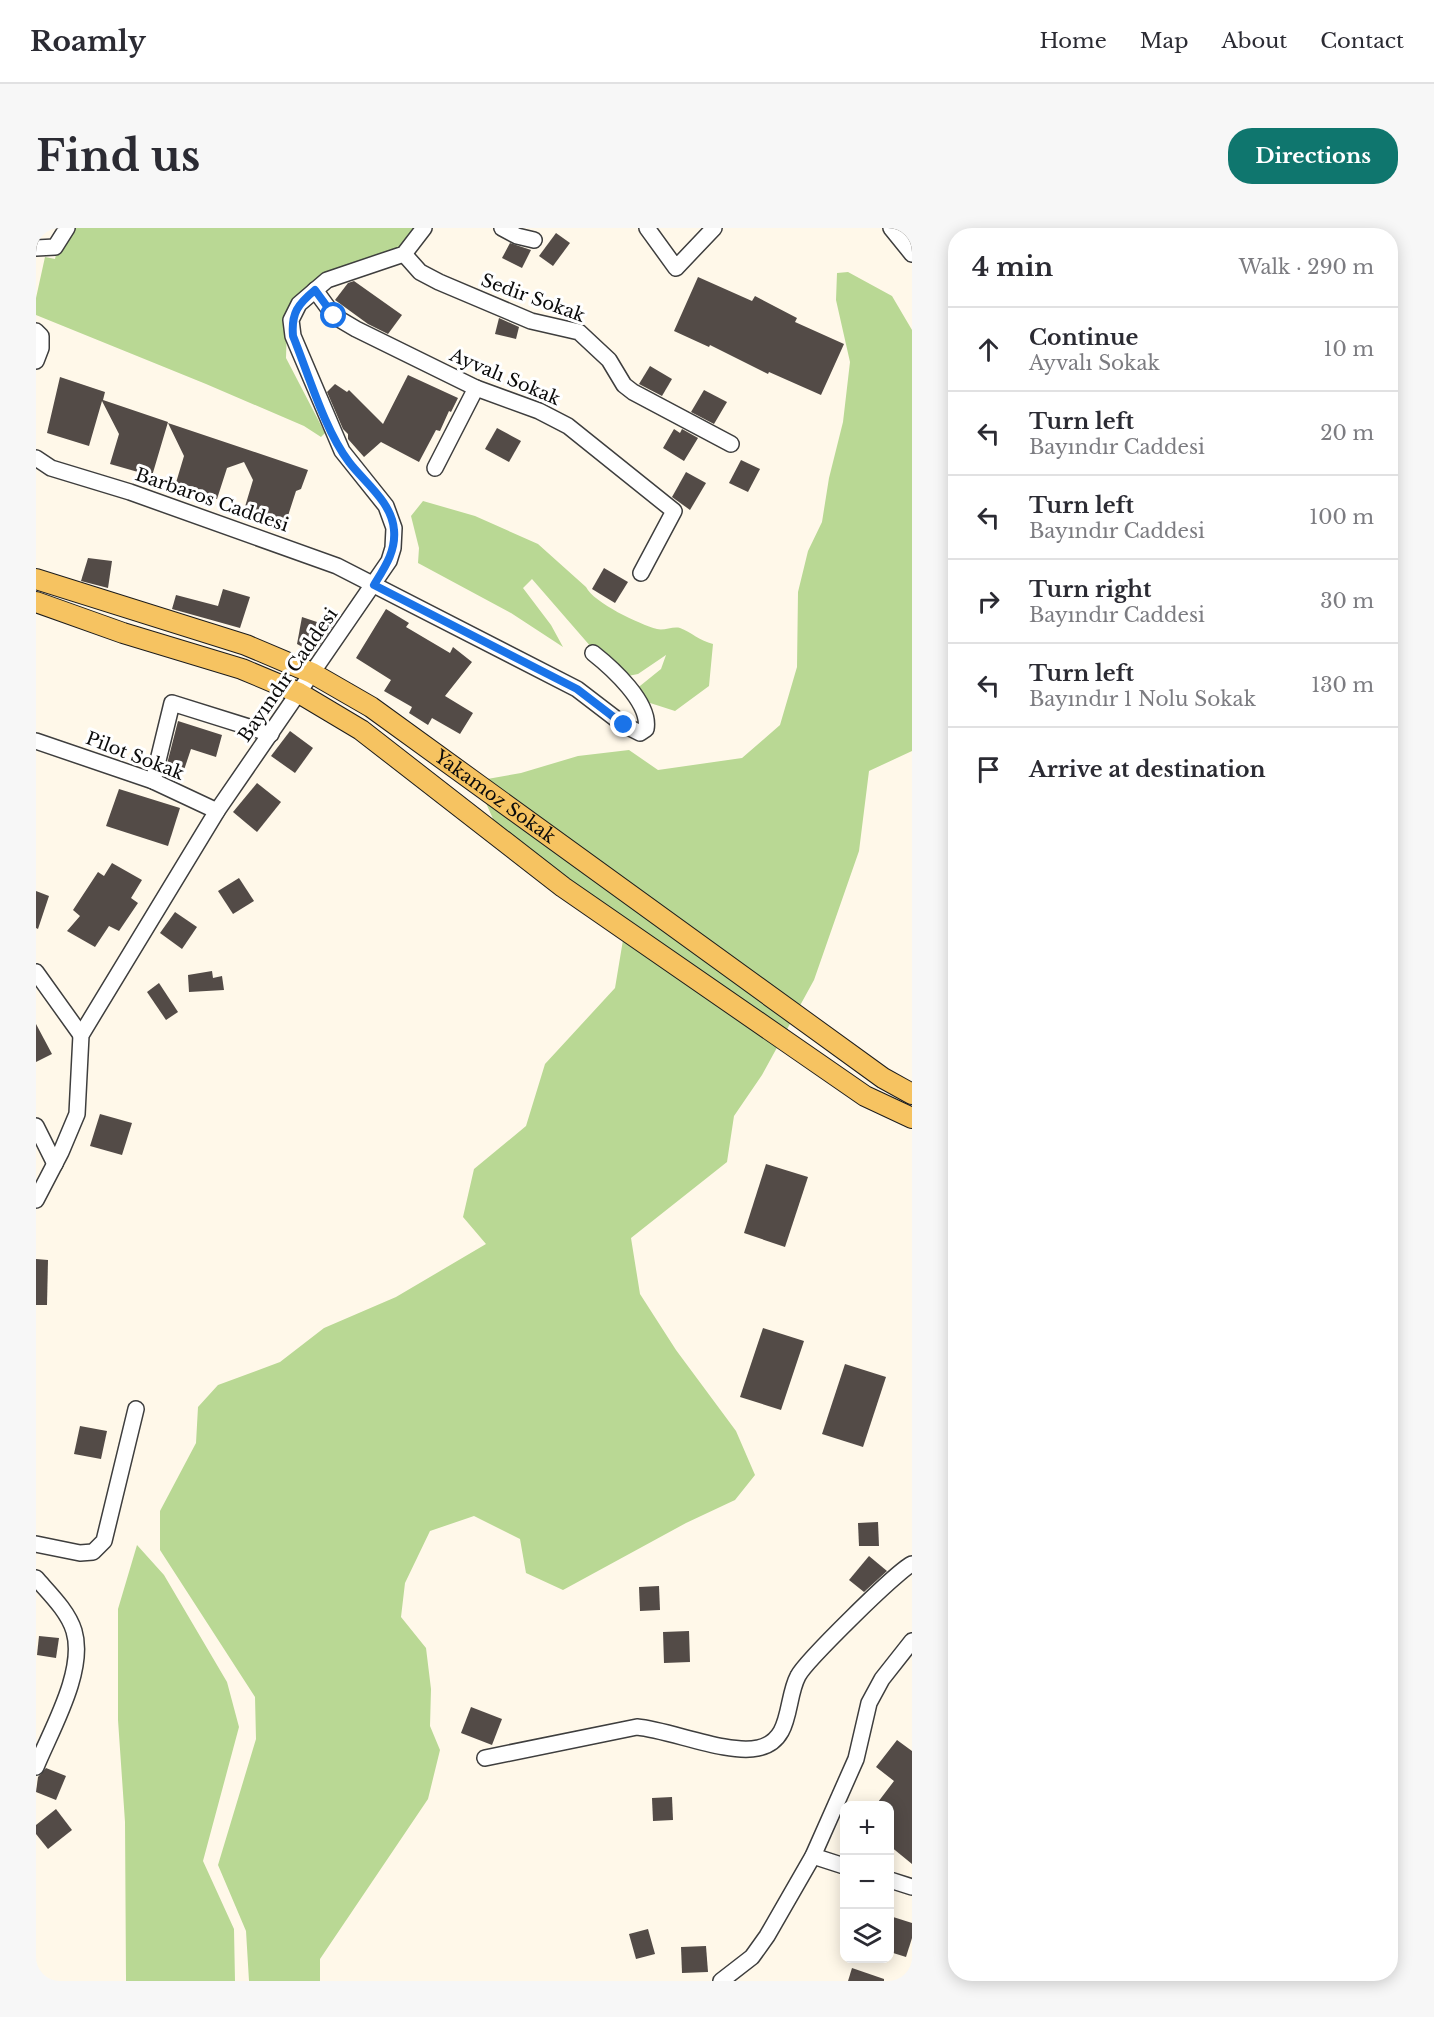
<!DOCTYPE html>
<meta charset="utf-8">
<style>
:root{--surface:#fff;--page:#f7f7f7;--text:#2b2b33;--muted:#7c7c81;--line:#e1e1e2;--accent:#0f766e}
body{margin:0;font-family:"Libre Baskerville",serif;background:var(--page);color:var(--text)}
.controls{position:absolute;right:18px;bottom:18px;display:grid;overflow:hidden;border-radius:12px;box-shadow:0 3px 15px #0003}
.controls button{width:54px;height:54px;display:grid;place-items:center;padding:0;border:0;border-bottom:2px solid var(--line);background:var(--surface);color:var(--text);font:30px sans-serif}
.stop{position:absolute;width:18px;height:18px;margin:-14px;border:4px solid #1a73e8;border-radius:50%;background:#fff}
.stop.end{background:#1a73e8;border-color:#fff;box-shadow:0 2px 6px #0008}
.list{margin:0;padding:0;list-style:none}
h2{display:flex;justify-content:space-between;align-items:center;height:78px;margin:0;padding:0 24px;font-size:26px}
h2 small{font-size:20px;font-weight:400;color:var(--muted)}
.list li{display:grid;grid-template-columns:39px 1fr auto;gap:18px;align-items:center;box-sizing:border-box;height:84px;padding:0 24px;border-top:2px solid var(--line)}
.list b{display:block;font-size:22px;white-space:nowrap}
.list p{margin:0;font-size:20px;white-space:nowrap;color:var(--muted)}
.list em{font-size:20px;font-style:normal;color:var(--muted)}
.icon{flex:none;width:33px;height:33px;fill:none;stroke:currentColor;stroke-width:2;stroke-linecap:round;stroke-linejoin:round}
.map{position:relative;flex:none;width:876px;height:1753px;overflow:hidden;border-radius:24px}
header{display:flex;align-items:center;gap:36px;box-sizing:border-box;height:84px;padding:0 30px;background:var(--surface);border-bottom:2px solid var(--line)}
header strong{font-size:28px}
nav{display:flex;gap:33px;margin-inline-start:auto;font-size:21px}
.intro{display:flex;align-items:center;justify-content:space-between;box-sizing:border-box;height:144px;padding:0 36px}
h1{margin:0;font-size:42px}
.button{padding:15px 27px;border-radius:24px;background:var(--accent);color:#fff;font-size:21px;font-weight:700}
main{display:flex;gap:36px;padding:0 36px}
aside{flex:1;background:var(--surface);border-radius:24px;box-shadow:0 3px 15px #0003}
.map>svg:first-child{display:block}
.forest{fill:#b9d894}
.building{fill:#534b47}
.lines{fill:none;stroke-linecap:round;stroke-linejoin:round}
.minor-casing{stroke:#3e3e3e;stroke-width:18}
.major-casing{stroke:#1c1c1c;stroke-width:22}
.minor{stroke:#fff;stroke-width:15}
.major{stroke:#f6c361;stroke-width:20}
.route{stroke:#1a73e8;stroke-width:8}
.labels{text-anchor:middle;stroke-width:6;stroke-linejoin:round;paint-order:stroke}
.street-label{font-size:18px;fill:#0b0b0b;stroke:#fff}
</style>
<header>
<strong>Roamly</strong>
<nav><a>Home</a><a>Map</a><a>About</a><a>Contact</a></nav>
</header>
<div class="intro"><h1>Find us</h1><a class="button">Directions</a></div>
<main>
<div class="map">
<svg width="876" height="1753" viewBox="0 0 876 1753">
<rect width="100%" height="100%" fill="#fff8e9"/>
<g class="forest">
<path d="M26,0h354l-13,20 -109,56 -7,19 -1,35 39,75 -4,4 -17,-11 -98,-42 -170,-69v-17l9,-41 10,2z"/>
<path d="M812,44l44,24 20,34v421l-43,20 -10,80 -45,129 -52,95 -28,41 -7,46 -96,76 9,56 36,56 60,81 19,44 -20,25 -49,23 -123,67 -37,-17 -6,-34 -46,-23 -44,15 -25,52 -4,34 25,31 5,41 -1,37 10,24 -12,49 -108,160v22h-71l-3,-50 -28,-66 38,-126 -1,-42 -95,-147v-39l36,-68 2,-36 20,-22 62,-23 44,-34 72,-31 90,-53 -23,-27 11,-48 52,-43 19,-62 70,-76 9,-54 -67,-63 -63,-50 -18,-40 45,-8 57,-17 51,-6 29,20 84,-12 38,-33 17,-58 1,-75 10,-41 14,-29 7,-44 14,-56 7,-60 -14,-62 1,-27z"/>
<path d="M387,273l52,15 63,28 48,43c8,16 53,37 71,42 7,2 16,-3 23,-1 11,4 20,13 33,16l-4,42 -34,25 -28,-9 -12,-12 26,-21 5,-14 -28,19 -20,4 -86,-99 -9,9 28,37 12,22 -52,-34 -93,-50 1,-15 -8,-32z"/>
<path d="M101,1317l27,30 63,107 12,45 -36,134 31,68 1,52h-109l-1,-159 -7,-102v-111z"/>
</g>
<g class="building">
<path d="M520,5l14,10 -17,23 -14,-10z"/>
<path d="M474,15l21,7 -9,18 -20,-10z"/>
<path d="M662,49l54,24 3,-5 42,22 -2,4 49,22 -23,51 -52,-23 -1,2 -58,-29 -1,2 -35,-16z"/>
<path d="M318,53l48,34 -14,19 -20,-10 -33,-24 13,-17z"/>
<path d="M463,90l20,9 -3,12 -21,-5z"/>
<path d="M614,138l22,13 -10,17 -23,-12z"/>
<path d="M372,147l50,23 -7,14 -2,-1 -9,20 -4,-1 -17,32 -38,-20 -17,15 -16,-18v-5l-5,-5 -16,-37 8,-8 12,8 2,-2 34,34z"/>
<path d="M24,149l45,15 -2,8 65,22 -16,54 -42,-12 9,-30 -17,-33 -13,45 -42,-13z"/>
<path d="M668,162l23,12 -13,22 -23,-12z"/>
<path d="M132,195l140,47 -7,19 -5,2 -10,31 -42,-12 9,-30 -9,-18 -17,6 -10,31 -42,-13 9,-30z"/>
<path d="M461,200l24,13 -12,21 -24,-13z"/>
<path d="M638,201l6,4 2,-4 16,9 -14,23 -21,-13z"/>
<path d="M705,232l19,9 -12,23 -19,-9z"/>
<path d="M650,244l20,11 -16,27 -18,-13z"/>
<path d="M52,330l24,3 -4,27 -27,-7z"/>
<path d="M568,340l24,14 -13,21 -23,-14z"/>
<path d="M187,361l27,8 -10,31 -68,-19 4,-14 42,11z"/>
<path d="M350,381l23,14 -3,4 44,26 3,-6 19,15 -27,34 28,17 -13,21 -28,-16 -4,7 -19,-12 3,-6 -28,-16 7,-11 -35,-22z"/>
<path d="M266,389l30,10 -18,26 -17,-9z"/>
<path d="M142,493l44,14 -6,22 -25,-8 -8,24 -17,-5z"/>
<path d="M254,503l23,17 -18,25 -24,-17z"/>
<path d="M221,555l24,19 -24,30 -24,-20z"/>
<path d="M83,561l61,19 -12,38 -62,-20z"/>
<path d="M76,635l30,17 -11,18 7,5 -19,28 -10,-5 -14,21 -28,-16 13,-15 -7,-6 25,-38 6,4z"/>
<path d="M203,650l15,23 -21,13 -15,-23z"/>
<path d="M0,663l13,5 -11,33 -2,-1z"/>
<path d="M139,684l22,15 -15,22 -22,-16z"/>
<path d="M176,743l1,7 9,-2 2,14 -35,2 -1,-17z"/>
<path d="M123,755l19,29 -12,8 -19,-28z"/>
<path d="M0,796l16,30 -16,8z"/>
<path d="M64,886l32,9 -10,32 -32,-9z"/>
<path d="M730,936l42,13 -23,70 -41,-14z"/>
<path d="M0,1031l12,1 -1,45h-11z"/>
<path d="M727,1100l41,13 -23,69 -41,-13z"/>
<path d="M809,1136l41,13 -23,70 -41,-13z"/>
<path d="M44,1198l27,5 -6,28 -27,-5z"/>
<path d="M842,1294l1,24h-20l-1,-23z"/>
<path d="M833,1328l18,15 -23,21 -15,-12z"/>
<path d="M623,1358l1,24 -20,1 -1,-24z"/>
<path d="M653,1403l1,31 -26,1 -1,-31z"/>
<path d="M3,1408l20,2 -3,20 -19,-3z"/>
<path d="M435,1479l31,12 -10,26 -31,-12z"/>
<path d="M861,1512l15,11v113l-22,-18v-40h-15l19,-25 -18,-14z"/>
<path d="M10,1540l20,8 -10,24 -20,-8 2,-15z"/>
<path d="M636,1569l1,23 -20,1 -1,-23z"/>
<path d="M20,1581l16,21 -24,19 -12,-15v-9z"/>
<path d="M854,1688l22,7v15l-6,19 -16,-5z"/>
<path d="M612,1701l7,25 -19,5 -7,-25z"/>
<path d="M670,1718l2,26 -26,1 -1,-26z"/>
<path d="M816,1740l32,11v2h-36z"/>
</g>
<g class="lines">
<g class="minor-casing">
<g id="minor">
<path d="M466,0l15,8 17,4"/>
<path d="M611,0l29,40 38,-40"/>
<path d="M855,0l21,26"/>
<path d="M0,20l19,-1 12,-19"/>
<path d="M368,26l16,18 19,10 92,39 48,11 30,28 15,25 9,7 98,52"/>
<path d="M279,62l19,26 22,13 120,59 63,23 29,15 106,85 -33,62"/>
<path d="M0,103l5,5v12l-5,13"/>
<path d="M0,230l15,10 79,24 207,74 240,123 47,36 16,8 6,-4c5,-26 -34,-61 -53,-76"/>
<path d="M399,240l41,-80"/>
<path d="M0,513l117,40 64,30"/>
<path d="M117,553l19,-78 99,31"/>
<path d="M0,744l45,63"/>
<path d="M0,898l19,38"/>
<path d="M0,972l25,-48 16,-38 4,-79 136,-224 172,-250 4,-13 1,-20 -8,-22 -44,-55 -49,-115 -2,-16 8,-16 28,-24 77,-26 20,-26"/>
<path d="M0,1316l44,9 13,-1 11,-11 32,-132"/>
<path d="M0,1350c13,15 32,33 38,53 12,40 -23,99 -38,136"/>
<path d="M449,1530l152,-31c33,3 91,28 121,21 35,-7 27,-48 40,-72 7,-14 101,-107 114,-112"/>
<path d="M777,1628l31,10"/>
<path d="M854,1652l22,7"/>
<path d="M685,1753l31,-24 15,-21 46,-80 43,-97 13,-56 13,-24 30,-38"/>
</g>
</g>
<g class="major-casing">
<g id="major">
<path id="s1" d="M0,351l210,66 66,28 59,34 512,371 29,16"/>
<path d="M0,374l87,31 119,36 57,24 62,37 202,157 302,209 47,22"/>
</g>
</g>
<use href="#minor" class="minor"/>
<use href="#major" class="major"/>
</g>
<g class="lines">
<path class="route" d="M298,88l-19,-26c-17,14 -24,23 -22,46 15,37 32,95 56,126 15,20 43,40 45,68 2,21 -9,37 -20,55l203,104 47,36"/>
</g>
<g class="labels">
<g class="street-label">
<text transform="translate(497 70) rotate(20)" y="6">Sedir Sokak</text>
<text transform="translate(469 149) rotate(23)" y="6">Ayvalı Sokak</text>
<text transform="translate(176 272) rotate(19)" y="6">Barbaros Caddesi</text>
<text transform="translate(252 447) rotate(-55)" y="6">Bayındır Caddesi</text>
<text transform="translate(99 528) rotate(21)" y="6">Pilot Sokak</text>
<text dy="6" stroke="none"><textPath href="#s1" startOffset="513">Yakamoz Sokak</textPath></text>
</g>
</g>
</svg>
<div class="controls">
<button>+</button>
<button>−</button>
<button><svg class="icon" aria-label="layers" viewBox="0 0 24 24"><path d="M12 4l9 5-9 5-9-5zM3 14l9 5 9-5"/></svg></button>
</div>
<div class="stop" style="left:298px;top:88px"></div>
<div class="stop end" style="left:588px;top:497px"></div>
</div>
<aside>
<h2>4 min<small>Walk · 290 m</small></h2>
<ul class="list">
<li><svg class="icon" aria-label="ahead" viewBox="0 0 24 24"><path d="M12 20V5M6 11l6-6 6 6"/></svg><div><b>Continue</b><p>Ayvalı Sokak</p></div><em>10 m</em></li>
<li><svg class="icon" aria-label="left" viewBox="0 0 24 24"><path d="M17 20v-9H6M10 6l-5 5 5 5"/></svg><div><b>Turn left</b><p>Bayındır Caddesi</p></div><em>20 m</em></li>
<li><svg class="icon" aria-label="left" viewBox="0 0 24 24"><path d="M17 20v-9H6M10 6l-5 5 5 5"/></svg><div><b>Turn left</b><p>Bayındır Caddesi</p></div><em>100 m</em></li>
<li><svg class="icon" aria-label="right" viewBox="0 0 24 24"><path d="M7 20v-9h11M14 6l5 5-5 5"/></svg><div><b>Turn right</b><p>Bayındır Caddesi</p></div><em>30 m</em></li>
<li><svg class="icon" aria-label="left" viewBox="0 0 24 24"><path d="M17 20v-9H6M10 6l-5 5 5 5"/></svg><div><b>Turn left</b><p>Bayındır 1 Nolu Sokak</p></div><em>130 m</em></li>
<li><svg class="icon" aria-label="arrive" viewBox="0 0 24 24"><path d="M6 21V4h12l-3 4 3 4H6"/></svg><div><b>Arrive at destination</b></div></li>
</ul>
</aside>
</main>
